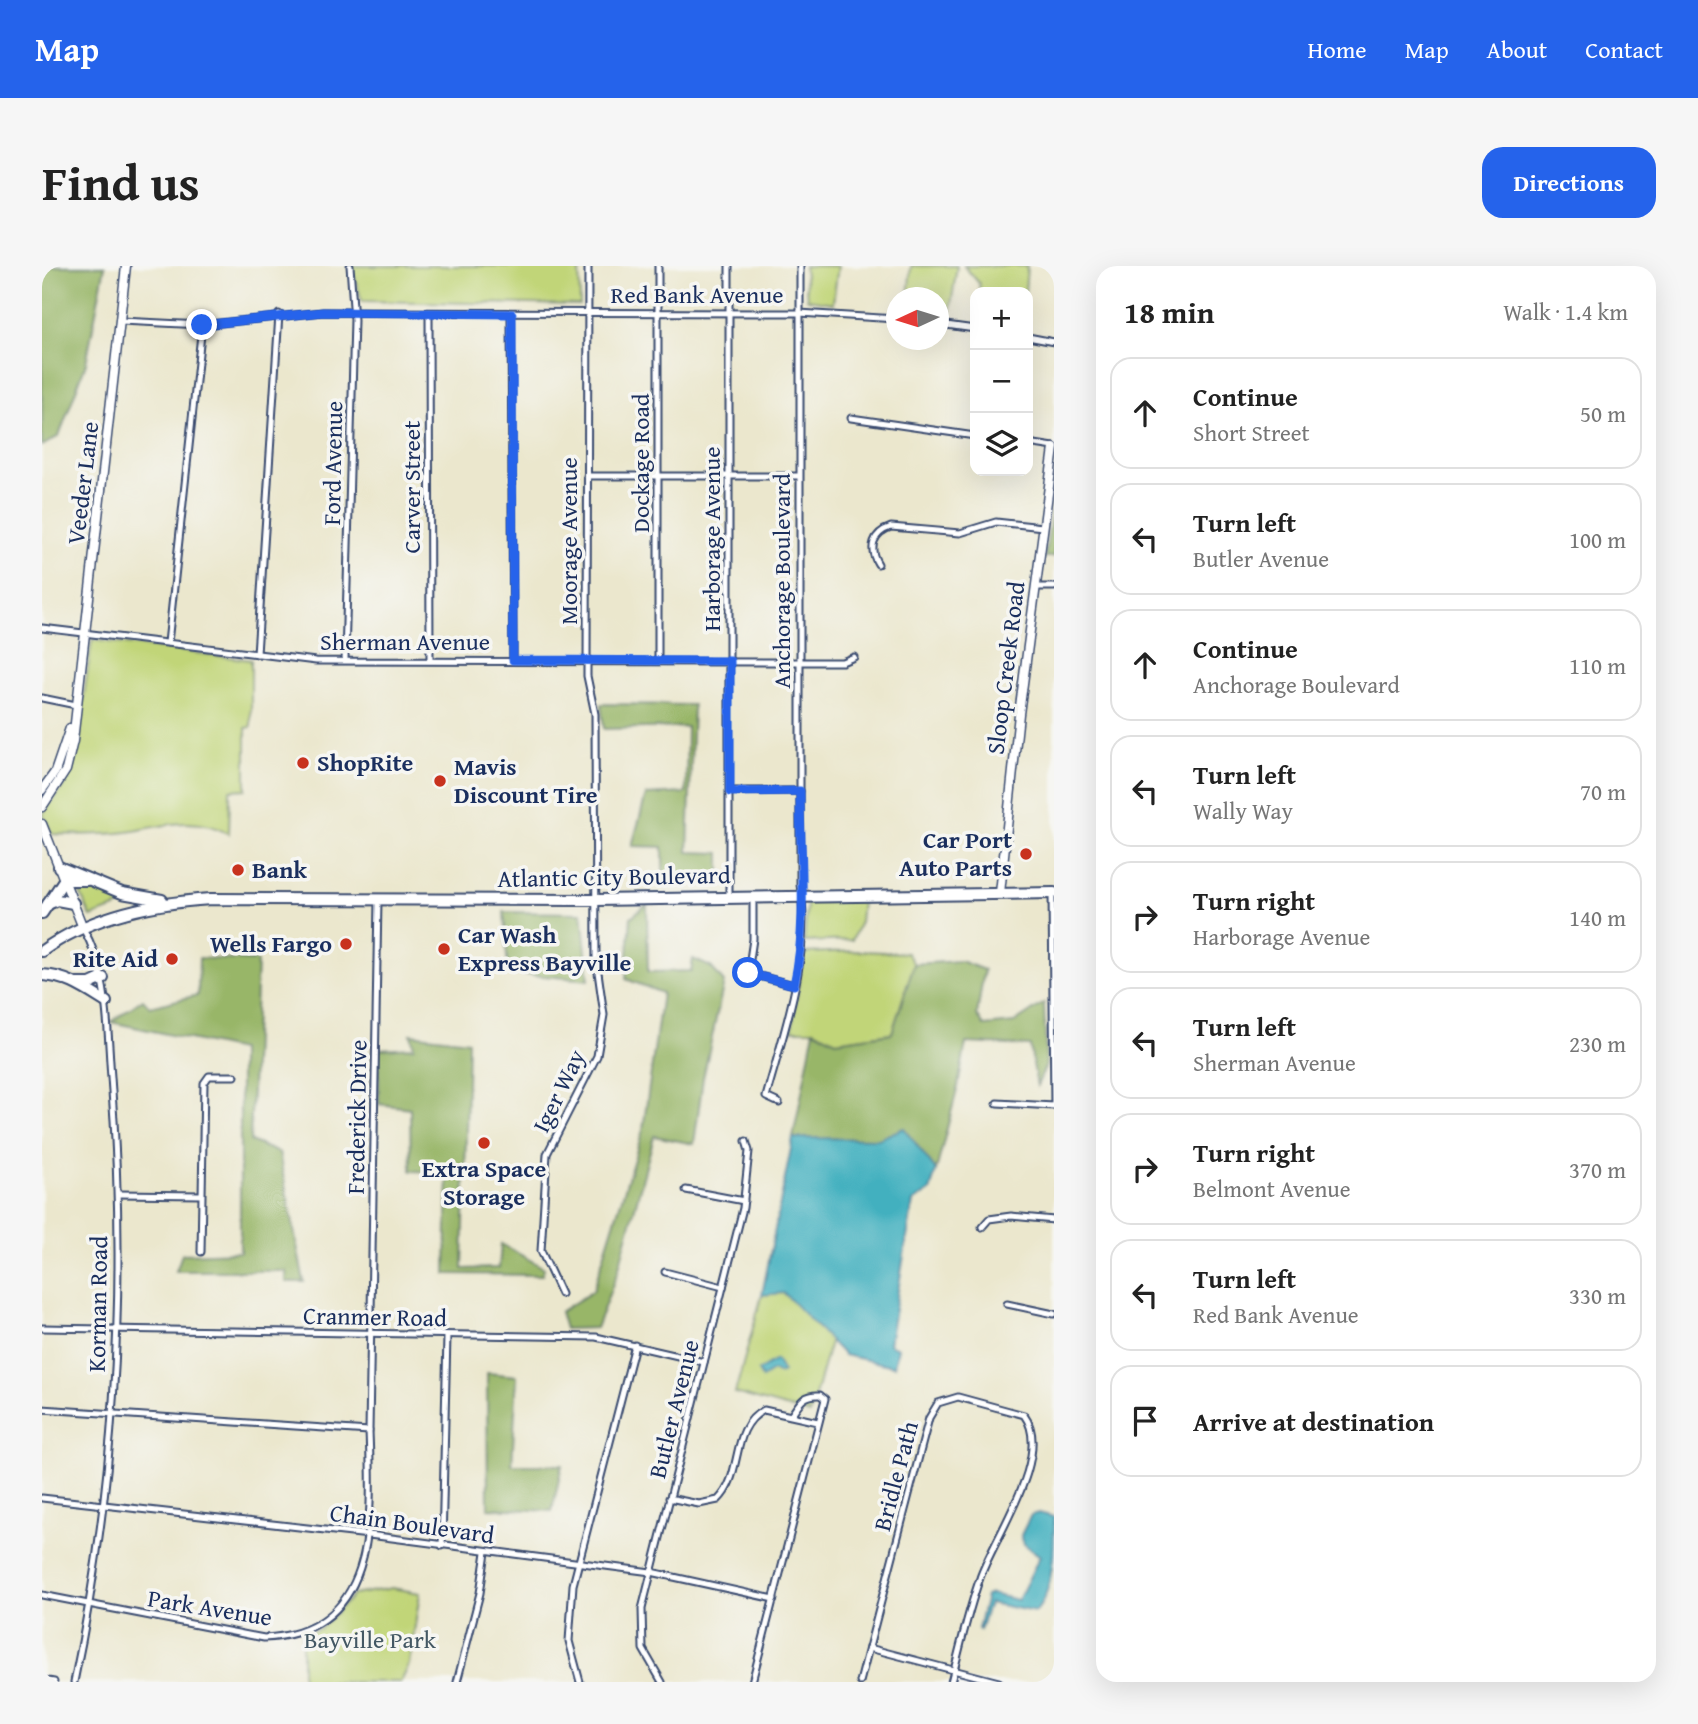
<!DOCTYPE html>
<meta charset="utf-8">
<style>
:root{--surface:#fff;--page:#f6f6f6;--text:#222;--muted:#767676;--line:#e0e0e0;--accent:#2563eb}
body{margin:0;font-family:"Gentium Book Plus",serif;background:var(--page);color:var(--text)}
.controls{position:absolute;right:21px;top:21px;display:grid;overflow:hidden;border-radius:14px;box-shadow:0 7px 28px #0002}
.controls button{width:63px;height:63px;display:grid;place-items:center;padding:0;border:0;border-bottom:2px solid var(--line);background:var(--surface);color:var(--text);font:35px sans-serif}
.compass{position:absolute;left:844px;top:21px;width:63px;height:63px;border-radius:50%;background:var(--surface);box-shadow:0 7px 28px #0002;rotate:266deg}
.stop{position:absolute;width:21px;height:21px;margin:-16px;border:5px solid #2563eb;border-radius:50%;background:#fff}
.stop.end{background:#2563eb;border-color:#fff;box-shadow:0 2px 7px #0008}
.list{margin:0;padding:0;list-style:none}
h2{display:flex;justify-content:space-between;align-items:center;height:91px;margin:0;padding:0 28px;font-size:30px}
h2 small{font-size:23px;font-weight:400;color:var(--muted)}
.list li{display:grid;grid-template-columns:46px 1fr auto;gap:21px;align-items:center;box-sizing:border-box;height:112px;margin:0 14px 14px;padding:0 14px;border:2px solid var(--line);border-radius:21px}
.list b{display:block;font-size:26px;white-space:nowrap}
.list p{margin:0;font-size:23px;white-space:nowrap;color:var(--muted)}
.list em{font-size:23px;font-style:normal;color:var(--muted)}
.icon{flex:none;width:38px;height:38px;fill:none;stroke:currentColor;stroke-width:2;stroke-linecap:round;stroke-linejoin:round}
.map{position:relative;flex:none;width:1012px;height:1416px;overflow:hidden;border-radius:21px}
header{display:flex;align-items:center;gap:42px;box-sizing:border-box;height:98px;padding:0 35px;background:var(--accent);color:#fff}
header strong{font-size:33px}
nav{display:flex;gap:38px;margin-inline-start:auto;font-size:24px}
.intro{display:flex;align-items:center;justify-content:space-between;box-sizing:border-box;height:168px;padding:0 42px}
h1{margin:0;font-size:49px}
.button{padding:18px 32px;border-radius:21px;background:var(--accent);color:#fff;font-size:24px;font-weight:700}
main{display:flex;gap:42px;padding:0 42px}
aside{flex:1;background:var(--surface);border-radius:21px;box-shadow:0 7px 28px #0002}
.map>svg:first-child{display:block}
.green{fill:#c1d578;stroke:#6e826b;stroke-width:2}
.forest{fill:#98b668;stroke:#5a7263;stroke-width:2}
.water{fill:#42b0bf;stroke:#2e708e;stroke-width:2}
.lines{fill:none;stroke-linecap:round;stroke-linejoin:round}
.street-casing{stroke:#3a4b6f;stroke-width:9}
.secondary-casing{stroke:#3a4b6f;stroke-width:11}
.highway-casing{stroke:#3a4b6f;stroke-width:14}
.street{stroke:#fff;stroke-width:5}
.secondary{stroke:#fff;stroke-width:8}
.highway{stroke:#fff;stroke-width:10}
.route{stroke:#2563eb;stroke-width:9}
.poi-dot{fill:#c8321e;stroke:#f6f6f2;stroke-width:2.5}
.labels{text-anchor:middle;stroke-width:7;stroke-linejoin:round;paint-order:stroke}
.street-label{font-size:24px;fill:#1b2f5e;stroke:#f6f6f2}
.poi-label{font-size:24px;font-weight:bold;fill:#1b2f5e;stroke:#f6f6f2;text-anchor:start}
.park-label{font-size:24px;fill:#445864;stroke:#f6f6f2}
</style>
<header>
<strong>Map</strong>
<nav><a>Home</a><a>Map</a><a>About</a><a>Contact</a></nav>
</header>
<div class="intro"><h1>Find us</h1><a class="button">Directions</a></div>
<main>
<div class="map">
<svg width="1012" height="1416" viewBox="0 0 1012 1416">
<rect width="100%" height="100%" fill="#f6f6f2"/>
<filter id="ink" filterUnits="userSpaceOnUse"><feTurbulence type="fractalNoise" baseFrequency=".0143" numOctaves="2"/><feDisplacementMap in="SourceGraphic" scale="14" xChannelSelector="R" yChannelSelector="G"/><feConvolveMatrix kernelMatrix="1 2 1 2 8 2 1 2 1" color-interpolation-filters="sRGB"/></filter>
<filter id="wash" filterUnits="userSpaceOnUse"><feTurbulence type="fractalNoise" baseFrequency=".00686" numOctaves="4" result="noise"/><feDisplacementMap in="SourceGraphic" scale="28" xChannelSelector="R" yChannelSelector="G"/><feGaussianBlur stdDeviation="1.57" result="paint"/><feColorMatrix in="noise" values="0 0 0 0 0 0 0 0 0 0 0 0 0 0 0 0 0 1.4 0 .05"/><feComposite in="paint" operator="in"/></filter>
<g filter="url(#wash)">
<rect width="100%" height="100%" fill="#ebe7cd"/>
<g class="green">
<path d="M309,0h228l1,39 -218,-4z"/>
<path d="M762,0h34l-5,37 -26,-4z"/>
<path d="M869,0h46l-8,53 -10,-2v-19l-31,-1z"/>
<path d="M922,0h63l-2,26h-45l-1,-9z"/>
<path d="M50,374l159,20v67l-5,1v61l-16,1 -1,44c-30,-17 -57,-11 -90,-4 -23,5 -64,5 -87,4l-9,-20 22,-30 9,-21z"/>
<path d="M34,618h9l44,19 -38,14z"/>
<path d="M768,635h52l-2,21 -8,18 -48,2 3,-37z"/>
<path d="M820,685l45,2 7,11 -22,69 -56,8 -22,-11h-22l11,-77z"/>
<path d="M742,1027l47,45 -21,76 -75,-21 27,-98z"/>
<path d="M350,1322l28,5 -11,72 -8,17h-99v-47l19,-7 32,-33z"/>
</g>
<g class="forest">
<path d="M0,0h63l-19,97 -27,73 -17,10z"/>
<path d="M1012,225v66h-9z"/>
<path d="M559,438l92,1 -5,147 32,1v25l-57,-3v-28l-31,-1 14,-51 40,-2 1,-66 -83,2z"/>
<path d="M605,638l1,68 43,-1 2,-12 18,8 13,15 -21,96 -9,66 -40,-8 -36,135 -22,57 -31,1 -5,-17 33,-21 50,-161 19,-137 -36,-14 5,-62z"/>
<path d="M462,646l78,1 7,67 -81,-7z"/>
<path d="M157,692l58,3 -7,180 29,12 25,129h-18v-11h-110l6,-17 58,-2v-202l-129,-28 32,-23 7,8 48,-12z"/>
<path d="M918,695l24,9 -7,45 7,11 30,-3 30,-20 2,62 -9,21 -7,-40 -64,-3 -8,43 -22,85 -32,-43 -25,11 -86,-1 21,-108 22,11 56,-8 22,-69z"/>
<path d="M369,768l57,7 -5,228 36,-1 2,-24 43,24 -2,7 -96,-1 2,-102 -37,-1 -1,-63 -31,-4v-55l35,-2z"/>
<path d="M445,1107l30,3 -5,89h50l-10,46 -64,-3z"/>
</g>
<g class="water">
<path d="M862,862l32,43 -6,20 -17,11 -24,142 9,4 -4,18 -50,-11 -60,-62 -22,2 31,-157 85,1z"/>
<path d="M734,1094l7,12 -4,2 -6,-3 -11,7 -4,-7z"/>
<path d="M997,1247l15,4c0,31 0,76 -19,95l-46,-9 -9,27 -2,-1 8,-33 5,-2 27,6 22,-44 -16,-12 -3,-9 10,-20z"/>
</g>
</g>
<g filter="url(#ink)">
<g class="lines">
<g class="street-casing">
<g id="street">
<path d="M387,47l1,347"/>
<path d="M469,48l2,346"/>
<path d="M79,55l81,4 121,-13 476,1 98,6"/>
<path d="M897,58l36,5"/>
<path d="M986,71l26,5"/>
<path d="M809,152l124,18"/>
<path d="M986,177l26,4"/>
<path d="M545,210h212"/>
<path d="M836,298c-10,-16 -5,-31 13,-37l69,6 36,-11 47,5"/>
<path d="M994,321h18"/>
<path d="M0,362l274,33 485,1h41l12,-5"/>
<path d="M126,377l34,-318"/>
<path d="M215,388l22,-340"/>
<path d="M303,394l9,-340 -4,-54"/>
<path d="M616,395v-395"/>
<path d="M0,432l34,7"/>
<path d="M688,525h70"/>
<path d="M1010,627l2,213"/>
<path d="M687,630v-630"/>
<path d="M711,633v40l-5,34 46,12"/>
<path d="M737,837l-13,-6c18,-66 46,-143 34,-212v-619"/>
<path d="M955,837l57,3"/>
<path d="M644,924l58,11"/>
<path d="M76,928l83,1"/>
<path d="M940,961l7,-8 22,-3 43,4"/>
<path d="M159,986l3,-169 5,-7h26"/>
<path d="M623,1006l58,15"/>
<path d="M519,1028l-20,-43 6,-97 50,-98 7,-41 -8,-57 -1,-244 -8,-38 1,-410"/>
<path d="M965,1038l47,10"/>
<path d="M0,1062l554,9 108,25"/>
<path d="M0,1143l327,22"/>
<path d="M0,1232l327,37 282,37 123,27"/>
<path d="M627,1232l30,6 19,-4c26,-25 11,-72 46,-90l54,12"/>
<path d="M400,1280l5,-210"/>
<path d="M0,1329l222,43c116,-5 108,-123 105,-207l9,-531"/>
<path d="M827,1382l130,34"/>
<path d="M0,1414l12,2"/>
<path d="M32,1416c42,-199 53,-402 37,-605 -4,-51 -2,-103 -28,-149"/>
<path d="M415,1416l23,-89 6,-41"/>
<path d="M538,1416l-11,-41 4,-56 62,-240"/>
<path d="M620,1416l-19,-33 -1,-40 101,-401 6,-57 -3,-10"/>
<path d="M710,1416l73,-283 -5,-4c-16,-1 -20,7 -28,19"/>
<path d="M818,1416l69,-264 9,-15 20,-6 66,18c30,40 -31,124 -44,163 -12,33 -20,70 -29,104"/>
</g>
</g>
<g class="secondary-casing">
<g id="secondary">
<path d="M0,524l13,-18 15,-44"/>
<path d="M0,541l24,-37 7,-29 53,-475"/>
<path d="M0,558l41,104"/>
<path d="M958,627l19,-179 35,-266"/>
</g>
</g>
<g class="highway-casing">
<g id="highway">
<path d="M17,601l63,26 40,7"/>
<path d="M6,638l9,-4 16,3"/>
<path d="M0,647l22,-33h23"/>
<path d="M0,685c48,-35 110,-48 169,-52l385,1 458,-7"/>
<path d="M0,709c25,1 43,14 64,27"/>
<path d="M35,718h13l13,-6"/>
</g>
</g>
<use href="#street" class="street"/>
<use href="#secondary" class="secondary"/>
<use href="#highway" class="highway"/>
</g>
</g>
<g class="lines" filter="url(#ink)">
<path class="route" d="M160,59l121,-13 189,2 1,346 217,1v131l70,-1c0,65 8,130 -6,194l-46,-12"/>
</g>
<g class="poi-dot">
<circle cx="261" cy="497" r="7"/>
<circle cx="398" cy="515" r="7"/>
<circle cx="984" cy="588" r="7"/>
<circle cx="196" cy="604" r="7"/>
<circle cx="304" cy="678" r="7"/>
<circle cx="402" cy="683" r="7"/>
<circle cx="130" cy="693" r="7"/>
<circle cx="442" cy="877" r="7"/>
</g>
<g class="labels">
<g class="street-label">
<text x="655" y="37">Red Bank Avenue</text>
<text transform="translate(291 197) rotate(-89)" y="8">Ford Avenue</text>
<text transform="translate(599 197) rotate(-90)" y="8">Dockage Road</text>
<text transform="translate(41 217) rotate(-83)" y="8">Veeder Lane</text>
<text transform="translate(370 221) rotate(-90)" y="8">Carver Street</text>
<text transform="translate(670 273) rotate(-90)" y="8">Harborage Avenue</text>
<text transform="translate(527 275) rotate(-90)" y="8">Moorage Avenue</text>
<text transform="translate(740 315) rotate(-90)" y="8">Anchorage Boulevard</text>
<text x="363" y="384">Sherman Avenue</text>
<text transform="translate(964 402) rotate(-83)" y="8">Sloop Creek Road</text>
<text transform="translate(572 611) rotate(-1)" y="8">Atlantic City Boulevard</text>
<text transform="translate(517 825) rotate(-64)" y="8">Iger Way</text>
<text transform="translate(315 851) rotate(-89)" y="8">Frederick Drive</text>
<text transform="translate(56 1038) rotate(-89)" y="8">Korman Road</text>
<text transform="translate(333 1051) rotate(1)" y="8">Cranmer Road</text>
<text transform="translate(632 1143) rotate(-76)" y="8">Butler Avenue</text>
<text transform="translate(854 1210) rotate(-75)" y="8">Bridle Path</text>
<text transform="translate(370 1258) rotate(8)" y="8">Chain Boulevard</text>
<text transform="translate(168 1342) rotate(9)" y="8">Park Avenue</text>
</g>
<g class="poi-label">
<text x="275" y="505">ShopRite</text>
<text x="412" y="509">Mavis<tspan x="412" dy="28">Discount Tire</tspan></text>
<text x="970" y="582" text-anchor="end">Car Port<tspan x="970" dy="28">Auto Parts</tspan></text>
<text x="210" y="612">Bank</text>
<text x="416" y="677">Car Wash<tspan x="416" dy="28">Express Bayville</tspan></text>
<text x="290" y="686" text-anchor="end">Wells Fargo</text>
<text x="116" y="701" text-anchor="end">Rite Aid</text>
<text x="442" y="911" text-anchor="middle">Extra Space<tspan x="442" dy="28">Storage</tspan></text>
</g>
<g class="park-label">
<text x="328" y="1382">Bayville Park</text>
</g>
</g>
</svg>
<div class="controls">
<button>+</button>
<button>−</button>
<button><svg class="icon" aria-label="layers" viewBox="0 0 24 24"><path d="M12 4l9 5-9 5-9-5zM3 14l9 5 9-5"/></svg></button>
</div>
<svg class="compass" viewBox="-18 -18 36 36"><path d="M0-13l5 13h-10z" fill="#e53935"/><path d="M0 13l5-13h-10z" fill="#767676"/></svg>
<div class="stop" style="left:706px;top:707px"></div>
<div class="stop end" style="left:160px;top:59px"></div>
</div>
<aside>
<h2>18 min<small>Walk · 1.4 km</small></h2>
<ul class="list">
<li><svg class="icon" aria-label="ahead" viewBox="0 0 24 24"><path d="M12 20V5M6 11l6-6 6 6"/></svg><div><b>Continue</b><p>Short Street</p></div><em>50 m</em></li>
<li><svg class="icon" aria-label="left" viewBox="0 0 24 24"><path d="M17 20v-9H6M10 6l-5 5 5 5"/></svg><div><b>Turn left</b><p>Butler Avenue</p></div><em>100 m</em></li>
<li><svg class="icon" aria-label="ahead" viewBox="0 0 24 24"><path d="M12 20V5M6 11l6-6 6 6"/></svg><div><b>Continue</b><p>Anchorage Boulevard</p></div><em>110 m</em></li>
<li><svg class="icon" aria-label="left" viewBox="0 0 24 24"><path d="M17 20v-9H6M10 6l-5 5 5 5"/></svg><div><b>Turn left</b><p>Wally Way</p></div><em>70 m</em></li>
<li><svg class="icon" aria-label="right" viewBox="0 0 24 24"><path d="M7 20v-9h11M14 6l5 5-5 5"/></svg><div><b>Turn right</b><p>Harborage Avenue</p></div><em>140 m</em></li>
<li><svg class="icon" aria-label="left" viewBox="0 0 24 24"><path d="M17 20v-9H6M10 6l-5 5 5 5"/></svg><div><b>Turn left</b><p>Sherman Avenue</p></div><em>230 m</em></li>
<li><svg class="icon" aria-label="right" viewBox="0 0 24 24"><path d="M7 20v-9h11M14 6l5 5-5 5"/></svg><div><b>Turn right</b><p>Belmont Avenue</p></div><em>370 m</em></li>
<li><svg class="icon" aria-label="left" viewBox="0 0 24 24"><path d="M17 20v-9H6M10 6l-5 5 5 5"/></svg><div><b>Turn left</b><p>Red Bank Avenue</p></div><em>330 m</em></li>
<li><svg class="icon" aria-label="arrive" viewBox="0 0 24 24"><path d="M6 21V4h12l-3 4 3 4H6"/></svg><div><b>Arrive at destination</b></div></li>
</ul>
</aside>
</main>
